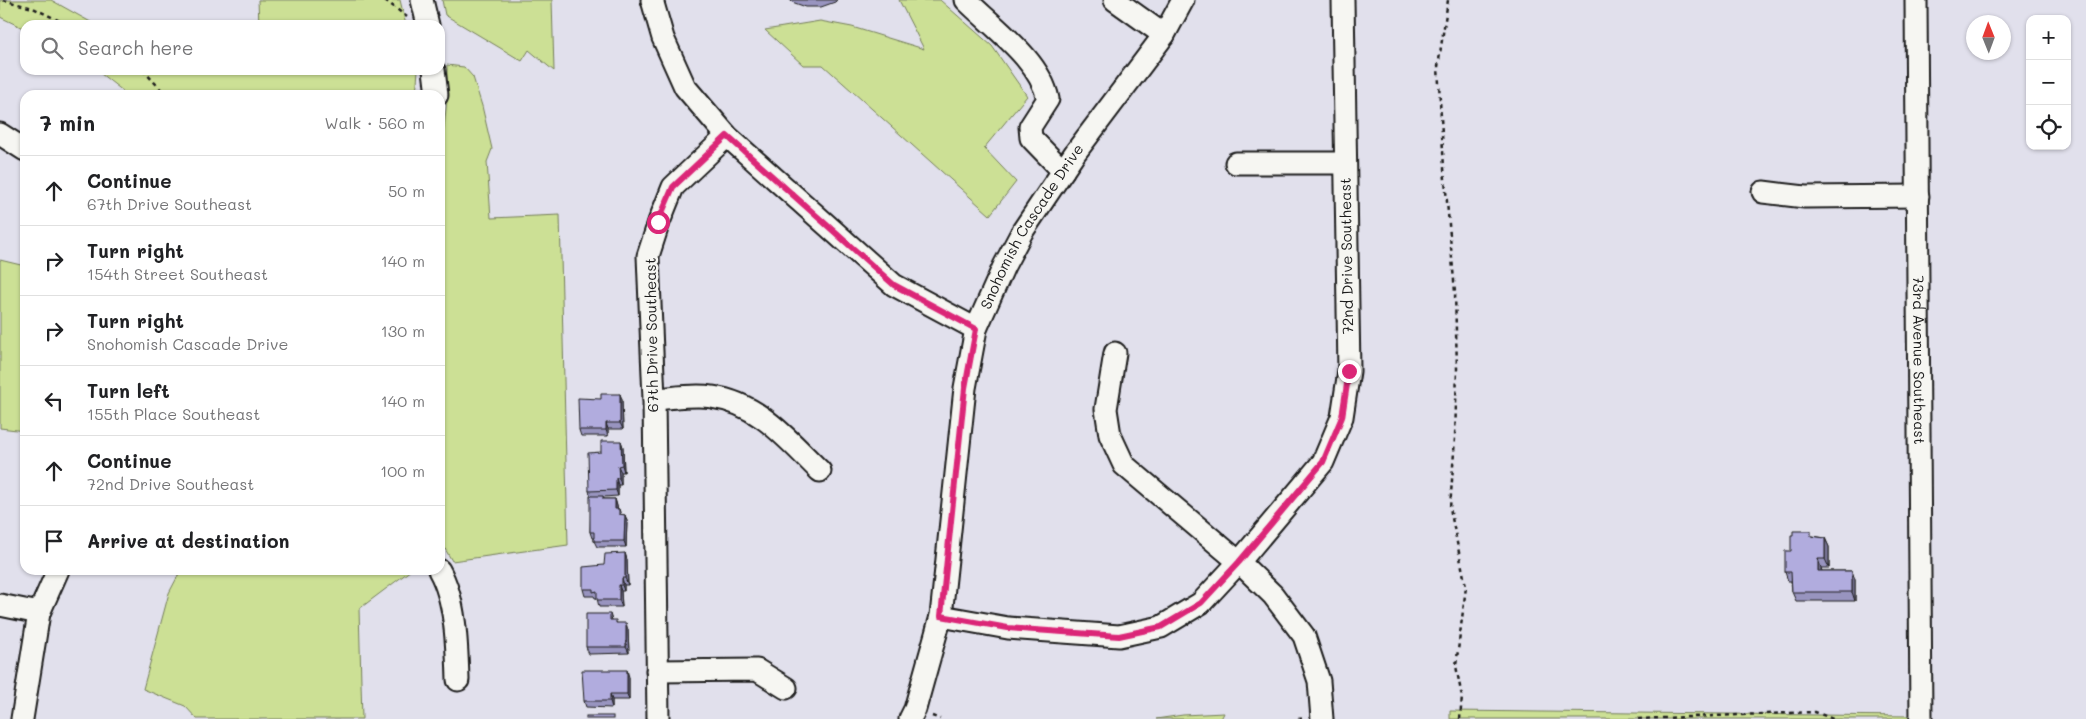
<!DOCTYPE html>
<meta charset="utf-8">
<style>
:root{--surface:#fff;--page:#f2f2f2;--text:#202124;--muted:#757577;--line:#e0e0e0}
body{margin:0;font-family:Mali,sans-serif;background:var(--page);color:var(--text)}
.controls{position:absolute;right:15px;top:15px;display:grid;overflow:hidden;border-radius:10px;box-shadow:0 1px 4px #0004}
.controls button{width:45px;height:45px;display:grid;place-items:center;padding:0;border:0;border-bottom:1px solid var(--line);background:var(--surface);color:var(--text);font:25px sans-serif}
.compass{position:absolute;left:1966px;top:15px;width:45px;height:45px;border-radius:50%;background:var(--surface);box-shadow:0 1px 4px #0004;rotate:359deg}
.stop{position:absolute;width:15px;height:15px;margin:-11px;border:4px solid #db2777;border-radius:50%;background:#fff}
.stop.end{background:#db2777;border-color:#fff;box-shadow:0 1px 5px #0008}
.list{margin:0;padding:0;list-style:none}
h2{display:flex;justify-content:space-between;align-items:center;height:65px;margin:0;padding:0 20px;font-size:21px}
h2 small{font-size:16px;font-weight:400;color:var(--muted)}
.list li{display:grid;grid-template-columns:32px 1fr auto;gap:15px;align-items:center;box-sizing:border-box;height:70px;padding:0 20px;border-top:1px solid var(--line)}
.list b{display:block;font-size:19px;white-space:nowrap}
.list p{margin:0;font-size:16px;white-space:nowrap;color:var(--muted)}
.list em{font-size:16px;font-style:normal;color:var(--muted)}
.icon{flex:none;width:28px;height:28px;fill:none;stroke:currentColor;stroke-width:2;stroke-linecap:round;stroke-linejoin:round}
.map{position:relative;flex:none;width:2086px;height:719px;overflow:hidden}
.search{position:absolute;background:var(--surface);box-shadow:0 1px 4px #0004;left:20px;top:20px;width:425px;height:55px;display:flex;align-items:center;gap:12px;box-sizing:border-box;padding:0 18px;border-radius:15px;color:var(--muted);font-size:19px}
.panel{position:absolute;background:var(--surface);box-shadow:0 1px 4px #0004;left:20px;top:90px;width:425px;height:485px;border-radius:15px}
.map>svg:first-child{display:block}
.green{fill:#cce095;stroke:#747e58}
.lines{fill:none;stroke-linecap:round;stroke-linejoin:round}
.minor-casing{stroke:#1c1c1c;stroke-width:25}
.path{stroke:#1c1c1c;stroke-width:2.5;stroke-dasharray:4 4;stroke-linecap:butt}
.minor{stroke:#f6f6f2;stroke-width:21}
.wall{fill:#9894bf;stroke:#1c1c1c}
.shaded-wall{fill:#7c789b;stroke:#1c1c1c}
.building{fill:#b1acde;stroke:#1c1c1c}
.route{stroke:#db2777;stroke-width:6}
.labels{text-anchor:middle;stroke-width:5;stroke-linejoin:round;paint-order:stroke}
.street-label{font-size:15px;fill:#1c1c1c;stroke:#f6f6f2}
</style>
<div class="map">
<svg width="2086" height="719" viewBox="0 0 2086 719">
<rect width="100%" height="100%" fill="#e1e0ec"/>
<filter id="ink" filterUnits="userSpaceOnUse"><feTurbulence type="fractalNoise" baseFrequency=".02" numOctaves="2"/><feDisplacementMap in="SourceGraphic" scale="10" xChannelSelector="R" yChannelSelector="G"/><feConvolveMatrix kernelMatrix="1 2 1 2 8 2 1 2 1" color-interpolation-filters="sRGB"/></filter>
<g filter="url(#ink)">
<g class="green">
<path d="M0,0h51l45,25h-71v4l-25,-12z"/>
<path d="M258,0h142l6,25h-147z"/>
<path d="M442,0h110l2,71 -25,-21 -7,11 -77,-46z"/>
<path d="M899,0h41l52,46 35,50 -43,52 32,34 -26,33 -167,-150h-20l-38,-35 55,-9 32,6 72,22z"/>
<path d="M447,65l17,2 9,10 9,29 10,43 -5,13 4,56 69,-3 8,330 -116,16 -12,-21v-388l2,-6 5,-46z"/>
<path d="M96,70h322l-2,25h-288z"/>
<path d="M0,260l25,6v165l-25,-3z"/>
<path d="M181,570h230l-52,39 3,110h-165l-12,-13 -42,-17 26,-96z"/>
<path d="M1450,711l459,5v3h-459z"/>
<path d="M1224,713l-3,6h-65l27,-4z"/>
</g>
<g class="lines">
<g class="minor-casing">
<g id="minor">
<path d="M422,0l6,25"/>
<path d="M652,0l11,38 22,49 42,49 167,149 82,44"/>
<path d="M966,0c28,28 74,60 82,99l-18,28 1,11 32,33"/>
<path d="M1115,0l49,35"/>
<path id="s1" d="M1916,0l5,719"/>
<path d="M434,70l3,25"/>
<path d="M0,134l25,16"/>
<path d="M1236,163h109"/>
<path d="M1763,192l42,5 113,-1"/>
<path d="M1115,353l-9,56 4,26 14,30 115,97 34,33 31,41 15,45 3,38"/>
<path d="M654,399c19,-1 40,-5 58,-2 47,6 76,43 108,74"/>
<path d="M439,570c17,30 18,76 19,110"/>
<path d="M0,605l39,8"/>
<path d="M941,616l67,12 111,8 42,-9 40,-24 38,-41 84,-100 19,-45 7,-46 -6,-371"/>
<path d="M657,671l100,-1 29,18"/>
<path d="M22,719l17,-106 19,-43"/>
<path d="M658,719l-4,-320 -6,-143 11,-34 14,-35 54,-51"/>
<path id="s2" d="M910,719l5,-10 26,-93 24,-228 11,-59 28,-63 18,-34 53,-79 89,-118 19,-35"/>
</g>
</g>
<g class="path">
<path d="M3,0l30,8 35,17"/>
<path d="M385,0l22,17"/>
<path d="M1448,0l-10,67 6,101 11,124 2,77 -2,69 -5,70 16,79 -10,79 6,31 -2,22"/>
<path d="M143,70l23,25"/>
<path d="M932,716l8,3"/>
<path d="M1298,719l7,-1"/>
<path d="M1638,719l177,-7 18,7"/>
</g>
<use href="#minor" class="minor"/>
</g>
<g class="wall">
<path d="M790,0h47l-2,2 -14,5h-15l-14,-5z"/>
<path d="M620,394l2,6 1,29h-15v7h-27l-2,-6 22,-31z"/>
<path d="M621,441l2,6 1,25h-3v13h-3v11l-15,1 1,2h11l2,7 1,3h1l2,6h4l2,6 -1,26h-29l-3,-6v-3h-2l-2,-6 1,-36 -2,-5 12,-39z"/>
<path d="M1813,536l12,2 4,9v21h-8l1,3h30l3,9v21h-59l-4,-9 -1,-11h-3l-3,-9z"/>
<path d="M625,553l2,7 1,25h-4v6h-3l1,16h-23l-2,-9h-2l-1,-2h-9l-2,-7 21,-24z"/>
<path d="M610,614l2,6 16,10 1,23 -40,1 -3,-7z"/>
<path d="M629,677v23h-17v8l-26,-1 -2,-6z"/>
</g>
<g class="shaded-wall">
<path d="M620,394l2,6 1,29 -3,-6z"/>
<path d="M606,423l2,6v7l-2,-6z"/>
<path d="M621,441l2,6 1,25 -2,-7z"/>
<path d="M618,466l3,6v13l-2,-7z"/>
<path d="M616,478l2,7v11l-2,-6z"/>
<path d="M615,499l2,7 1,9 -3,-6z"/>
<path d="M625,515l2,6 -1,26 -2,-6z"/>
<path d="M1825,538l4,9v21l-4,-9z"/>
<path d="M625,553l2,7 1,25 -3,-7z"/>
<path d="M1818,559l3,9 1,12 -4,-9z"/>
<path d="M1852,571l3,9v21l-3,-9z"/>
<path d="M622,578l2,7v6l-2,-6z"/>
<path d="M619,585l2,6 1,16 -3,-7z"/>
<path d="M626,623l2,7 1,23 -3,-6z"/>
<path d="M627,670l2,7v23l-2,-6z"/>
<path d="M610,694l2,6v8l-2,-7z"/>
</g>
<g class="building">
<path d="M601,394h19v29h-14v7h-27l-1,-32 23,1z"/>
<path d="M601,441h20l1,24 -4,1 1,12h-3v12l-27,1 -1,-38 13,-1z"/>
<path d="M590,496h13v3h12v10h4v5l6,1 -1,26h-30v-9h-4z"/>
<path d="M1793,531h18v5l14,2v21h-7v12h34v21h-60l-1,-20h-6v-21h6v-16h2z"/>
<path d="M625,553v25h-3v7h-3v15h-22v-9l-4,1v-3h-10v-22l21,-2 1,-11z"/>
<path d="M586,614h24v6h6v3h10v24h-40z"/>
<path d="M582,670h45v24h-17v7h-26z"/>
<rect x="586" y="716" width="27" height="3"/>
</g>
</g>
<g class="lines" filter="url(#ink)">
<path class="route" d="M658,222l15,-35 54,-51 167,149 82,44 -11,59 -24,228 67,12 111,8 42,-9 40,-24 38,-41 84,-100 19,-45 7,-46"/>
</g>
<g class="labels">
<g class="street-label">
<text dy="5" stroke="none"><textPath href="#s2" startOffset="514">Snohomish Cascade Drive</textPath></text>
<text transform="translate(1347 256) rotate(-91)" y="5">72nd Drive Southeast</text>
<text transform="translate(652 335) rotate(-91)" y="5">67th Drive Southeast</text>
<text dy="5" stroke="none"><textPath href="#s1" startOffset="360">73rd Avenue Southeast</textPath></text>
</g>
</g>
</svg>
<div class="controls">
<button>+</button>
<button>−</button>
<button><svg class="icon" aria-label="locate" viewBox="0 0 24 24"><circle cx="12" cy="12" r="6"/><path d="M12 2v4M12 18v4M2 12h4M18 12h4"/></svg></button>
</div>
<svg class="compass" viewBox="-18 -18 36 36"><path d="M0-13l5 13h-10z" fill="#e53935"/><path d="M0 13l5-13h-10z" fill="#757577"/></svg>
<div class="stop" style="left:658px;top:222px"></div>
<div class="stop end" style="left:1349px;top:371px"></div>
<div class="search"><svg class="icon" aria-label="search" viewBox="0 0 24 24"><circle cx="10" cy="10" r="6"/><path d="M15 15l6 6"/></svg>Search here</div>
<section class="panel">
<h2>7 min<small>Walk · 560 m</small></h2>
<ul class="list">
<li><svg class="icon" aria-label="ahead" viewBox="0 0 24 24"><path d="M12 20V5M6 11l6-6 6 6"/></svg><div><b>Continue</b><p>67th Drive Southeast</p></div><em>50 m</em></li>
<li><svg class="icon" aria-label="right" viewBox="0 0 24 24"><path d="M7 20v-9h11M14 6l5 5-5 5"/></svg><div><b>Turn right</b><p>154th Street Southeast</p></div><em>140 m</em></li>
<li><svg class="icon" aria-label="right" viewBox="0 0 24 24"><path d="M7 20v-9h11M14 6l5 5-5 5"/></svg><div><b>Turn right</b><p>Snohomish Cascade Drive</p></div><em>130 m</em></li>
<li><svg class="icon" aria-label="left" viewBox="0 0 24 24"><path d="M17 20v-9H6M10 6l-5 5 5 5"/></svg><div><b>Turn left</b><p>155th Place Southeast</p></div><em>140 m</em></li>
<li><svg class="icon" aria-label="ahead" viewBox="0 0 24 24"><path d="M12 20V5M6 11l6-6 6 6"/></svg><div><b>Continue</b><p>72nd Drive Southeast</p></div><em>100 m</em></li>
<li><svg class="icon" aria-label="arrive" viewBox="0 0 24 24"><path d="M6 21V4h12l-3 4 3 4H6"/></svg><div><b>Arrive at destination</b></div></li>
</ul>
</section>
</div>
